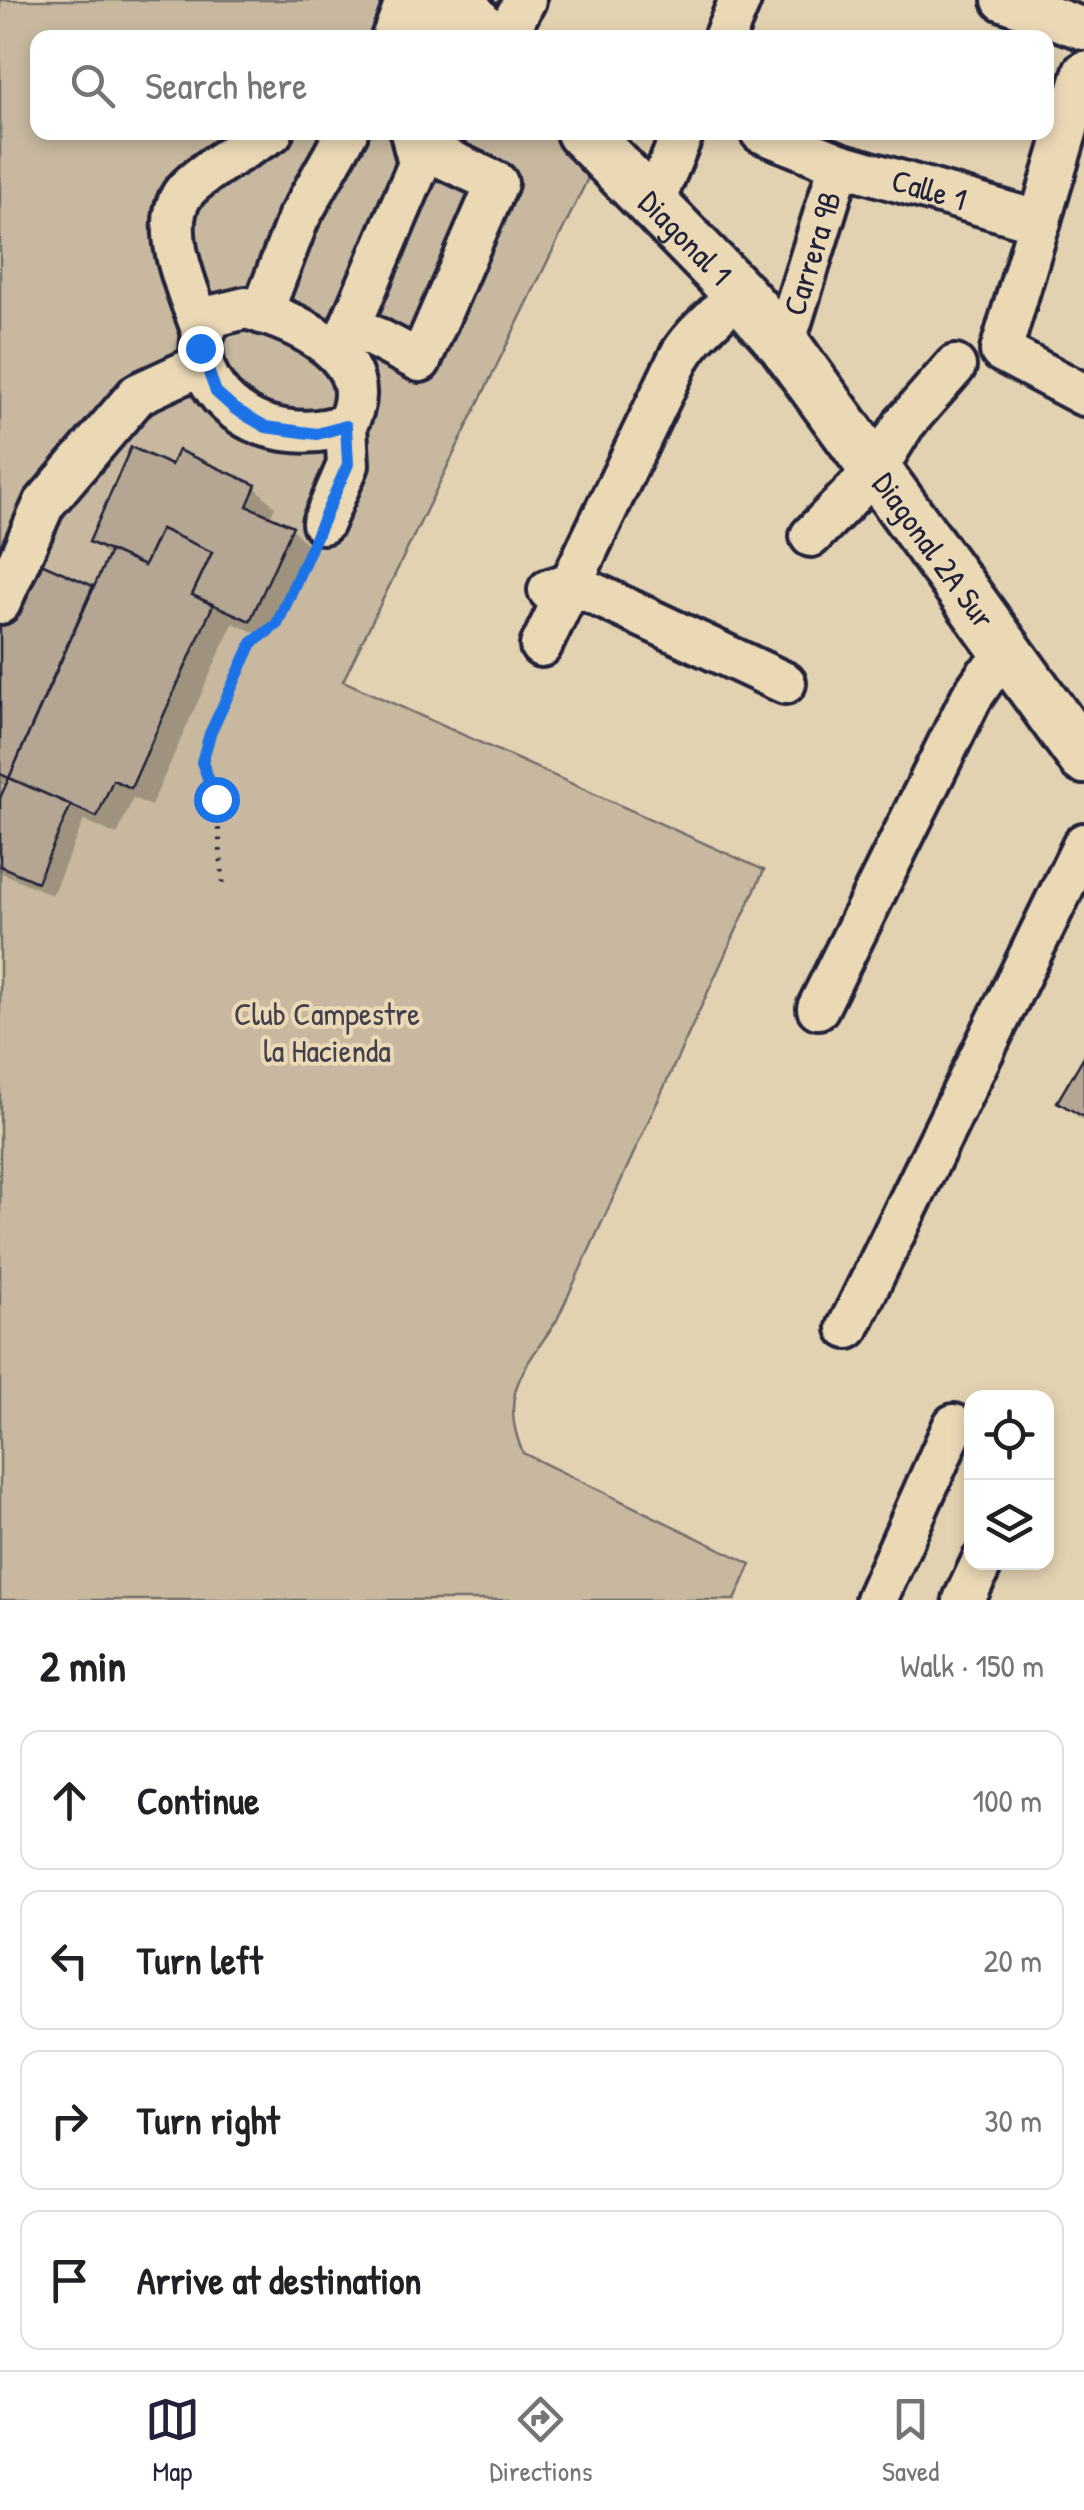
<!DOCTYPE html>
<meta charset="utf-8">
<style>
:root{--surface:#fff;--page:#f6f6f6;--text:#202124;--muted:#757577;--line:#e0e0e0;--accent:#22223b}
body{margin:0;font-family:"Patrick Hand",sans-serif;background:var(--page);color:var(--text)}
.controls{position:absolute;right:30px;bottom:30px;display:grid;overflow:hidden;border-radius:20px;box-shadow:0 5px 15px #0003}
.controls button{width:90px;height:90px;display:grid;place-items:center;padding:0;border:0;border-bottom:2px solid var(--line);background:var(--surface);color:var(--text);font:50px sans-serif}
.stop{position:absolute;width:30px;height:30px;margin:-22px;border:8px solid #1a73e8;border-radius:50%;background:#fff}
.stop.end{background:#1a73e8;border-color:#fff;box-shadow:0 2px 10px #0008}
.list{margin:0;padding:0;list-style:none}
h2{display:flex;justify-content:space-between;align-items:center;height:130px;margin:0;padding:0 40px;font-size:42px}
h2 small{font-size:32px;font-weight:400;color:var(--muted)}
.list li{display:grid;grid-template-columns:65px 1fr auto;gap:30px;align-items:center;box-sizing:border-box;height:140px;margin:0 20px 20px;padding:0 20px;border:2px solid var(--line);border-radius:20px}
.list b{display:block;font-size:38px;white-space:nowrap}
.list em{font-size:32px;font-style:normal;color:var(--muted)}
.icon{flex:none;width:55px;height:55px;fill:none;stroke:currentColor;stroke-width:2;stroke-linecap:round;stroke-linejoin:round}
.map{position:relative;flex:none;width:1084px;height:1600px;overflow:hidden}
.search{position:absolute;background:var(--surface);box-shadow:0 5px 15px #0003;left:30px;right:30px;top:30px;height:110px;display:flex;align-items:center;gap:25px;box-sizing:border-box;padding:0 35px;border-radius:20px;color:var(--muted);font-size:38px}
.sheet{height:770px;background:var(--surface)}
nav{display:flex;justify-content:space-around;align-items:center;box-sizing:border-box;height:140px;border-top:2px solid var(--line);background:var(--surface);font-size:28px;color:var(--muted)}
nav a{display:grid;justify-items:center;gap:5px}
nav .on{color:var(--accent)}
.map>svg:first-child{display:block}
.park{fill:#c7b89f;stroke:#746d6d;stroke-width:2.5}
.shadow{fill:#0003}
.building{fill:#b4a693;stroke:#22223b;stroke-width:2.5}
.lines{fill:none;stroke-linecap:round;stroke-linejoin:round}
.minor-casing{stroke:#22223b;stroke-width:48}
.major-casing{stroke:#22223b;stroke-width:58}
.path{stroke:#22223b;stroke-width:5;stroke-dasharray:2.5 8;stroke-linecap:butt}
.minor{stroke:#ebd9b6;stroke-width:40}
.major{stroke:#ebd9b6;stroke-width:50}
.route{stroke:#1a73e8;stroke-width:12}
.labels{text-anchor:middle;stroke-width:8;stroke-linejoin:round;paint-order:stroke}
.street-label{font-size:32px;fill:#22223b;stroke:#ebd9b6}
.park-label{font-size:32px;fill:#43404f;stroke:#ebd9b6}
</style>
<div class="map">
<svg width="1084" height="1600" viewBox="0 0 1084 1600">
<rect width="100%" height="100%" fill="#e3d2b1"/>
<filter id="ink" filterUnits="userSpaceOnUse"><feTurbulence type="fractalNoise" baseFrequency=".01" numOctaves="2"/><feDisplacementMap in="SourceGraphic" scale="20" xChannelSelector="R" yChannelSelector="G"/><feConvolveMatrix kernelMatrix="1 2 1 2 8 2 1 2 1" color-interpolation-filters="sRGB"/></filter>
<g filter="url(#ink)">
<path class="park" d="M0,0h394l-21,37 -335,1v94l513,1 39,41 -247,507 421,189 -207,450c-32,48 -60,74 -34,133l228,111 -16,36h-735z"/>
<g class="shadow">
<path d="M179,453l76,34 20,20 -6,11 22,10 20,20 -41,91 -37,-16 -82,183 -18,-8 -16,37 -33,-15 -32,75 -52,-23v-68l8,-17 -8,-4v-169l24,-55 70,30 15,-31 -17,-17 80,-73z"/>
<path d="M1084,1061v61l-24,-20z"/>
</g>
<g class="building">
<path d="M131,447l40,18 7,-15 78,35 -9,21 46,20 -43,95 -58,-26 20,-43 -51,-23 -17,37 -55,-24z"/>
<path d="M161,529l51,23 -20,43 21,10 -82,183 -18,-8 -16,37 -88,-39 101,-227 34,15z"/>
<path d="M23,555l70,31 -84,192 -9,-4v-166z"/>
<path d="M9,778l62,27 -34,77 -37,-16v-68z"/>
<path d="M1084,1056v61l-27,-15z"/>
</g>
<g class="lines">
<g class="minor-casing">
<g id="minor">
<path d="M1003,0l81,29"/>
<path d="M392,38l15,-38"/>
<path d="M423,38l18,-38"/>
<path d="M505,38l20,-38"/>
<path d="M724,38l16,-38"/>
<path d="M1084,72l-83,279 83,44"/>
<path id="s1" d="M761,132l79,32 200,58"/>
<path d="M653,204l30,-72"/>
<path d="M246,308c52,14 137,51 100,117 -27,8 -49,9 -76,2 -47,-12 -90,-67 -57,-111z"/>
<path d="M262,313l36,-94 49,-87"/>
<path d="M351,325l69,36 77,-178 -83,-39"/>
<path d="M202,330c-12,-35 -43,-100 -20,-135 13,-20 68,-50 90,-63"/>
<path id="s2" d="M784,344l56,-180"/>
<path d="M340,350l79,-186 -8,-32"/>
<path d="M323,523l25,-58 -2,-40"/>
<path d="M811,536l64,-65 29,-47 51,-58"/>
<path d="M549,590l22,-7 214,100"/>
<path d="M0,603l44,-99 94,-110 65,-30"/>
<path d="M541,646l138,-288c14,-26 40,-42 59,-66"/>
<path d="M818,1008l153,-310 15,-22 25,-19"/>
<path d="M848,1328l236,-484"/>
<path d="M876,1600l78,-175"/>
<path d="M964,1600l18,-38"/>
</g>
</g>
<g class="major-casing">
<g id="major">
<path d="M457,0l32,38"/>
<path id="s3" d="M582,132l156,160 46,52 300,414"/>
</g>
</g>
<path class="path" d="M223,883l-7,-84 -14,-38 8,-26 41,-92 26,-20 32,-69"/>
<use href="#minor" class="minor"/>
<use href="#major" class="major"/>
</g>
</g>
<g class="lines" filter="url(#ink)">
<path class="route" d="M200,348l16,44 19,17 31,18 51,7 29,-8 2,38 -71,160 -25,19 -42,91 -8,28 14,37"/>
</g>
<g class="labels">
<g class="street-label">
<text dy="11" stroke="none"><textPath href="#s1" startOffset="178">Calle 1</textPath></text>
<text dy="11" stroke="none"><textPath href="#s3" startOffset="148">Diagonal 1</textPath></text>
<text dy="11" stroke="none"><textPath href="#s2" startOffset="95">Carrera 9B</textPath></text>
<text dy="11" stroke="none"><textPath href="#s3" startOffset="548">Diagonal 2A Sur</textPath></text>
</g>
<g class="park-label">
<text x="327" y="1025">Club Campestre<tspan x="327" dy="37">la Hacienda</tspan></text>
</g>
</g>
</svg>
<div class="controls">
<button><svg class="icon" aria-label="locate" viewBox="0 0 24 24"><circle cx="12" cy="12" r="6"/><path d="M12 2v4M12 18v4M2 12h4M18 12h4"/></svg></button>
<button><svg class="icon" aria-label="layers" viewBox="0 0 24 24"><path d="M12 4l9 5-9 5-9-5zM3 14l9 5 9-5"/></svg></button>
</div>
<div class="stop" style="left:216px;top:799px"></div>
<div class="stop end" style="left:200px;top:348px"></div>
<div class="search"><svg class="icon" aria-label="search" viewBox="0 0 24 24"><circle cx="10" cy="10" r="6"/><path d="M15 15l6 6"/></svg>Search here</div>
</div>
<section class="sheet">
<h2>2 min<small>Walk · 150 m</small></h2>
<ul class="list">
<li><svg class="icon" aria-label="ahead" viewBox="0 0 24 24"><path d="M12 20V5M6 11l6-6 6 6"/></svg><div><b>Continue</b></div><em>100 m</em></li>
<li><svg class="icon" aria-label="left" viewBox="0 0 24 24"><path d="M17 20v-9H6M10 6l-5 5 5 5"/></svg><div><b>Turn left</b></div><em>20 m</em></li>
<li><svg class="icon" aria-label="right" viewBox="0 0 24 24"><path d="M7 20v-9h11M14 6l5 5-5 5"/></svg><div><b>Turn right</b></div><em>30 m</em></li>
<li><svg class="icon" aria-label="arrive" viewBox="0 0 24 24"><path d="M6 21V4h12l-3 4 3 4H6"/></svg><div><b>Arrive at destination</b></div></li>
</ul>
</section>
<nav>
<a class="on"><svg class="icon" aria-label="map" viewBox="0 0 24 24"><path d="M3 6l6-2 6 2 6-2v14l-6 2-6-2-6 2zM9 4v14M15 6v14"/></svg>Map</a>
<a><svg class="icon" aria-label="directions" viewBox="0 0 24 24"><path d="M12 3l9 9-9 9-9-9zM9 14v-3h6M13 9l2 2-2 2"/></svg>Directions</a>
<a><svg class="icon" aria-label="saved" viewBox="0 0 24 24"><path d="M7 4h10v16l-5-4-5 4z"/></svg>Saved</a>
</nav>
